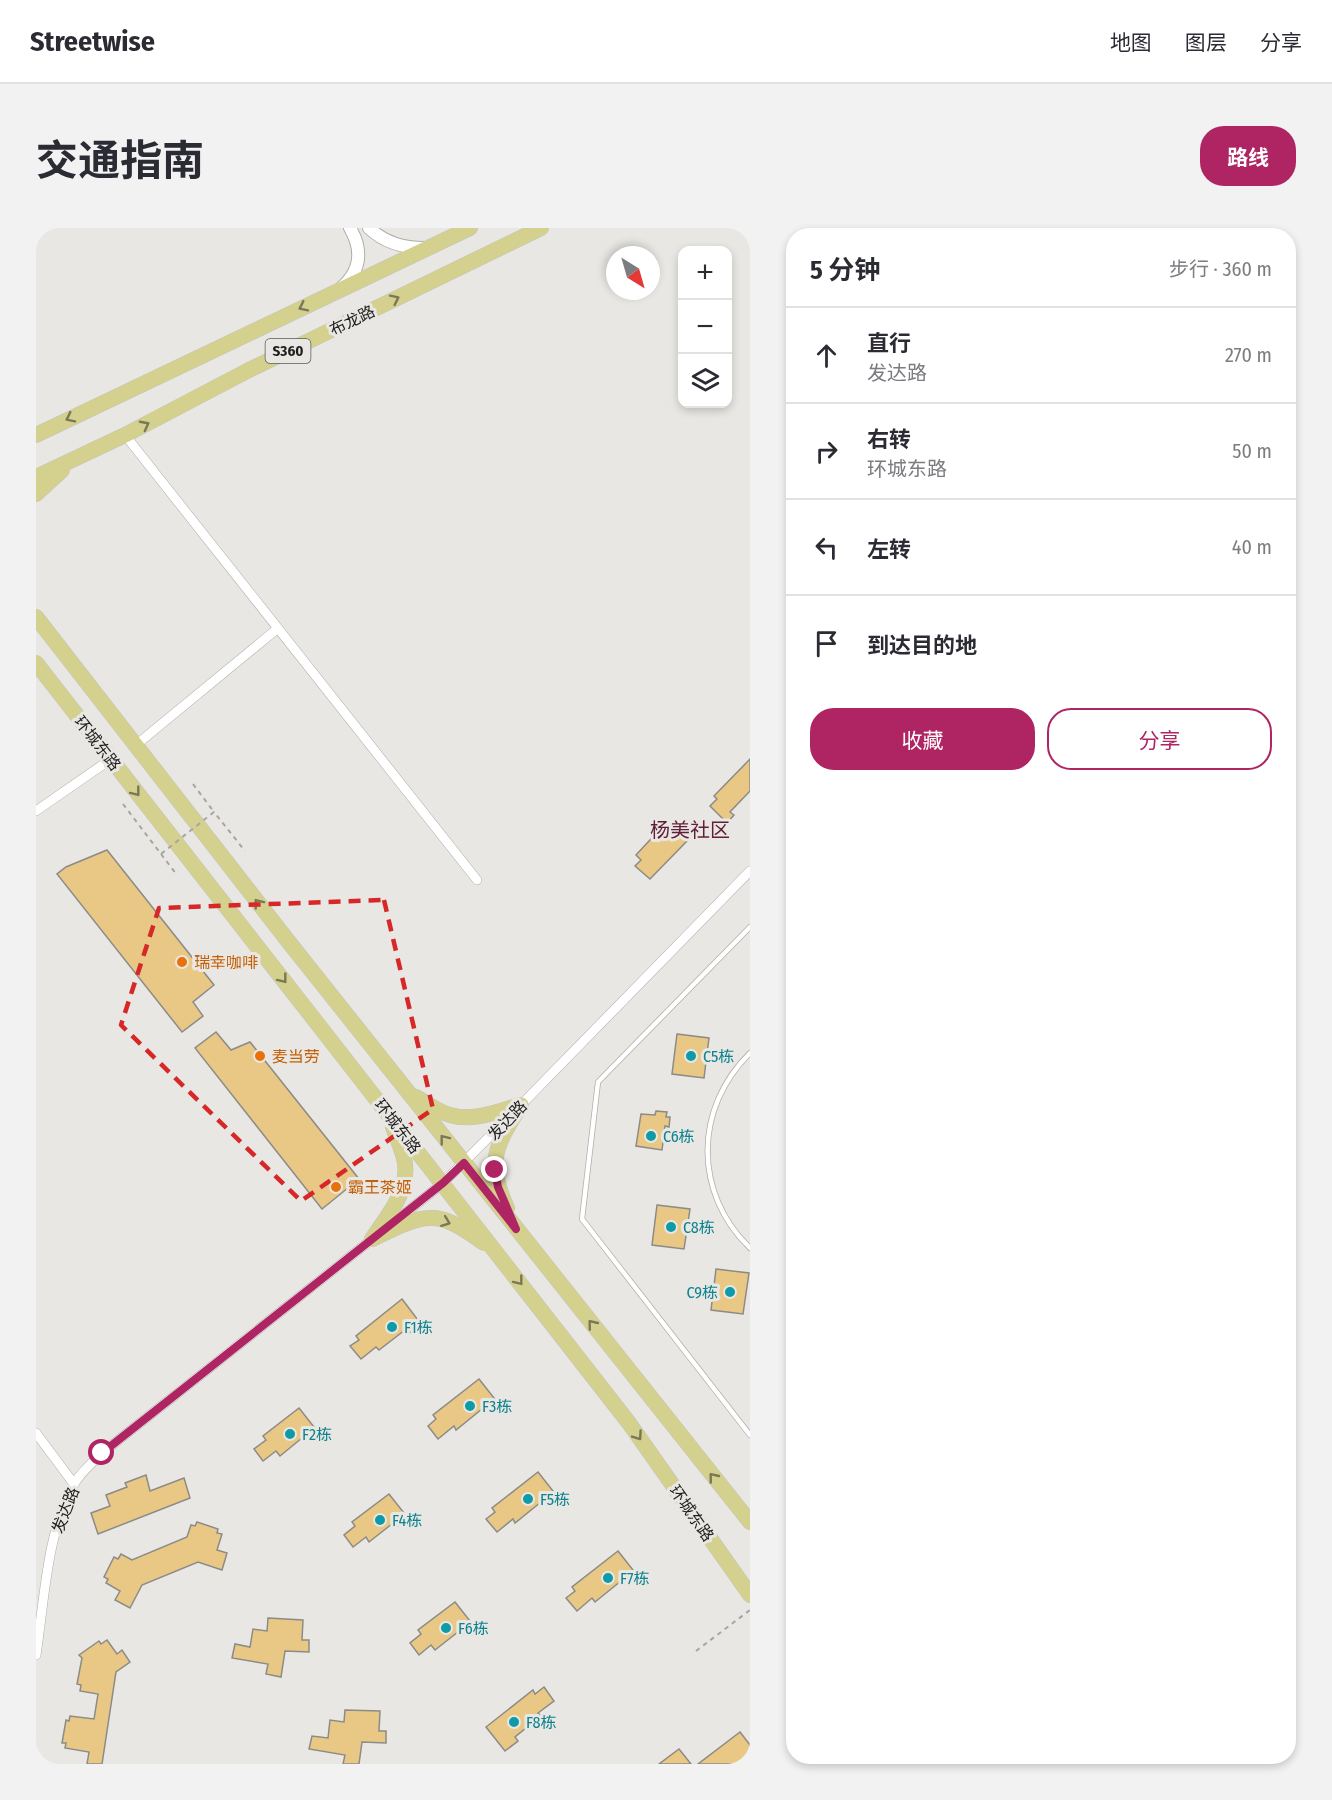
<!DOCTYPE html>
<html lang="zh">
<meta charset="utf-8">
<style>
:root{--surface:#fff;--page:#f2f2f3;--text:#2b2b33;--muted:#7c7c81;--line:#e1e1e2;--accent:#af2564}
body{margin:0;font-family:"Fira Sans Condensed","Noto Sans SC",sans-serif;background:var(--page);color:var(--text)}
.controls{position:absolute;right:18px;top:18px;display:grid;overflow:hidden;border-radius:12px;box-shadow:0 3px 9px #0003}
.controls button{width:54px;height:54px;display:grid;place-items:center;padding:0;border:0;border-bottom:2px solid var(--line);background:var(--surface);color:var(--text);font:30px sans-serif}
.compass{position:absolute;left:570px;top:18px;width:54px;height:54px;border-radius:50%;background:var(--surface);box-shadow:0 3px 9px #0003;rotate:143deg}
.stop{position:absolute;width:18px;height:18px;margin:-14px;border:4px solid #af2564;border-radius:50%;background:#fff}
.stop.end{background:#af2564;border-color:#fff;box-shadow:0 2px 6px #0008}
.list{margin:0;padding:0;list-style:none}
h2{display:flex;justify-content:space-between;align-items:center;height:78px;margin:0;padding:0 24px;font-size:26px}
h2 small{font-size:20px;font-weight:400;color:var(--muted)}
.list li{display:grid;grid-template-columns:39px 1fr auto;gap:18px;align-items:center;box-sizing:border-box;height:96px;padding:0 24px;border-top:2px solid var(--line)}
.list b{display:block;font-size:22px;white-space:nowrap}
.list p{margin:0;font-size:20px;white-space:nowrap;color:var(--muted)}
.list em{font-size:20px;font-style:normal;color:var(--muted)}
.actions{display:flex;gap:12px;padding:18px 24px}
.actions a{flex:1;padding:14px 0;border:2px solid var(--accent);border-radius:24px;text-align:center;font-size:21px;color:var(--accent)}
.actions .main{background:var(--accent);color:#fff}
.icon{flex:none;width:33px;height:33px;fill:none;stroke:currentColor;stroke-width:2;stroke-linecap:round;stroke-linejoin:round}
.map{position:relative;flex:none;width:714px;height:1536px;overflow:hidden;border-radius:24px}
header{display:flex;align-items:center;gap:36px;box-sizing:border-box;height:84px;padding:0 30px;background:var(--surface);border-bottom:2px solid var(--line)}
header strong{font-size:28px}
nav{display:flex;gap:33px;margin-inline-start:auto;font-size:21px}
.intro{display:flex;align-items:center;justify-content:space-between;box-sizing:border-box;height:144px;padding:0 36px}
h1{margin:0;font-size:42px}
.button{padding:15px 27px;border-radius:24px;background:var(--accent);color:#fff;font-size:21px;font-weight:700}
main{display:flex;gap:36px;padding:0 36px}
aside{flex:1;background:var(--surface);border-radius:24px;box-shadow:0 3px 9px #0003}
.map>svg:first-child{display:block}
.building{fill:#e8c884;stroke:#8d8b87;stroke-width:1.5}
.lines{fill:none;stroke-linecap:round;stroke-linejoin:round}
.service-casing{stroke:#afada9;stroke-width:6}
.minor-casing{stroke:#afada9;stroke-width:10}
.tertiary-casing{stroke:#afada9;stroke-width:14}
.primary-casing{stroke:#c5c5c4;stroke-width:16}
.path{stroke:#a7a5a2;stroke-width:2;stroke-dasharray:4.5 4.5;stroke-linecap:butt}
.service{stroke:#fff;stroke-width:4.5}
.minor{stroke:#fff;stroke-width:9}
.tertiary{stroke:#fff;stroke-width:12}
.primary{stroke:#d4d08e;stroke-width:15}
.path-bridge{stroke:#a7a5a2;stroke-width:2;stroke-dasharray:4.5 4.5;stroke-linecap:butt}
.oneway{stroke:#7a7856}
.route{stroke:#af2564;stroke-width:8}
.marked{fill:none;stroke:#d62828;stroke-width:4.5;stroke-dasharray:12 8;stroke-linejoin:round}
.food-dot{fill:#e8710a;stroke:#e9e7e3;stroke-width:2}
.culture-dot{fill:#0f9aa8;stroke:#e9e7e3;stroke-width:2}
.labels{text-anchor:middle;stroke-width:6;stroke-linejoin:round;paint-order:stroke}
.shield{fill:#e9e7e3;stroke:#5c5b59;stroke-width:1.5}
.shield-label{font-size:15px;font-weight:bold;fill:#201f1e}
.street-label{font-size:16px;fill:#201f1e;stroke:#e9e7e3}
.food-label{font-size:16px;fill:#c56008;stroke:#e9e7e3;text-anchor:start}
.culture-label{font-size:16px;fill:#0d838f;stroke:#e9e7e3;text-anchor:start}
.quarter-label{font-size:20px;fill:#601e39;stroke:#e9e7e3}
</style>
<header>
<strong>Streetwise</strong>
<nav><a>地图</a><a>图层</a><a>分享</a></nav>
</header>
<div class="intro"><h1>交通指南</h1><a class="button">路线</a></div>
<main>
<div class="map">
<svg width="714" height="1536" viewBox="0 0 714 1536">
<rect width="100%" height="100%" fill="#e9e7e3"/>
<g class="building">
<path d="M714,531v32l-20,21 4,3 -7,8 -17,-17 7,-7 -3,-3z"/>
<path d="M638,598l14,14 -38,39 -15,-13 6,-6 -5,-5 26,-28 6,5z"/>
<path d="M71,622l107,135 -21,17 10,14 -21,16 -125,-158 9,-7z"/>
<path d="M180,804l15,18 19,-8 109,137 -37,30 -127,-161z"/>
<path d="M641,806l32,4 -5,40 -32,-4z"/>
<path d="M620,883l11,1 -1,5h4l-1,10 -4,-1 -3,24 -26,-4 5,-32 14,1z"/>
<path d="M621,977l33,4 -6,40 -32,-4z"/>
<path d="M680,1041l33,4 -6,41 -32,-4z"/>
<path d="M366,1071l19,25 -13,10 -3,-4 -26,20 -3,-3 -15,12 -11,-13 9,-6 -3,-4z"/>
<path d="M443,1151l19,24 -13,10 -3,-4 -26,21 -2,-4 -16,13 -10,-13 8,-7 -3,-4z"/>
<path d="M263,1180l19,24 -13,10 -3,-4 -22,18 -4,-5 -13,10 -9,-12 12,-9 -3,-4z"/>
<path d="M502,1244l19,24 -13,10 -3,-4 -26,21 -2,-4 -16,13 -11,-13 9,-7 -3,-4z"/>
<path d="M110,1247l4,16 34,-13 6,20 -92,36 -7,-21 19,-7 -4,-11 21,-8 -2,-4z"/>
<path d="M353,1266l19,24 -13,10 -3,-4 -23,18 -3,-5 -13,10 -9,-12 11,-9 -3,-4z"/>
<path d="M161,1294l21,7 -1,4 5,1 -5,16 10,3 -5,17 -24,-8 -56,23 -12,23 -15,-8 5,-9 -14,-8 2,-4 -4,-2 10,-20 4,2 3,-5 11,6 55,-23 4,-12 4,1z"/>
<path d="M582,1323l19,24 -13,10 -3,-4 -26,21 -3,-4 -15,13 -11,-13 9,-7 -3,-4z"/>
<path d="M419,1374l19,24 -13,10 -3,-4 -23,18 -4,-5 -12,10 -9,-12 11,-9 -3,-4z"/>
<path d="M232,1390l35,2 -1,20h7v12l-24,-1 -4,26 -15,-3 2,-10 -36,-6 3,-14 15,3 3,-18 14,2z"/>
<path d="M71,1412l10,14 5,-4 8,12 -14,10 -14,92h-15l2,-12 -24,-4 1,-5h-4l4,-23 3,1 1,-5 24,3 4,-25 -18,-3 1,-6 -4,-1 5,-26 -3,-3 20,-14 2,3z"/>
<path d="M508,1459l10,14 -16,12 3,3 -26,21 3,4 -13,10 -19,-24 47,-37 2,4z"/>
<path d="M309,1482l35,1 -1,20h7v12l-24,-1 -3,22h-16l2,-9 -36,-6 3,-13 16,2 2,-18 14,2z"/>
<path d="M704,1504l10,13v19h-52z"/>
<path d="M643,1521l12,15h-32z"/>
</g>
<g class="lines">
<g class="service-casing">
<g id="service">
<path d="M714,699l-152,155 -16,137 168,216"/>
<path d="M714,825c-56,55 -57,140 0,195"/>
</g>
</g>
<g class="minor-casing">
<g id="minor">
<path d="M89,207l352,445"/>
<path d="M100,517l141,-116"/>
<path d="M0,583l75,-52"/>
<path d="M483,879l231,-236"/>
<path d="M353,998l54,-43 62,-62"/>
<path d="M0,1205l38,51"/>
<path d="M0,1427c8,-52 11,-125 38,-171 7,-12 18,-21 28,-31l274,-217"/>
</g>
</g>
<g class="tertiary-casing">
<g id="tertiary">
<path d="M333,0c16,15 34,20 56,20"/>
<path d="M305,60c20,-17 22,-38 9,-60"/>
</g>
</g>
<g class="primary-casing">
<g id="primary">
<path d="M0,207l434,-207"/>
<path d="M0,249l89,-42 124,-65 292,-142"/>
<path d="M0,266l26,-24"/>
<path d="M0,389l252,324 462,581"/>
<path d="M0,435l593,760 121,172"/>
<path d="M380,869c11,6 22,15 34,18 23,7 48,-4 71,-10"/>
<path d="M471,980c-21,-47 -12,-61 14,-103"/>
<path d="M336,1011c15,-23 37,-47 33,-76 -2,-12 -8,-24 -12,-36"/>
<path d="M336,1011c25,-11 52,-30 80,-16 11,5 22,13 32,20"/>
</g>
</g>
<g class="path">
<path d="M157,556l21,28"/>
<path d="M125,626l16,21"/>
<path d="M660,1423l54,-41"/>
</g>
<use href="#service" class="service"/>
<use href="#minor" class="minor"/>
<use href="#tertiary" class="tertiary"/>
<use href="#primary" class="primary"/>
<path class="path-bridge" d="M87,576l38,50 53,-42 31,39"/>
</g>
<defs><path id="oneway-chevron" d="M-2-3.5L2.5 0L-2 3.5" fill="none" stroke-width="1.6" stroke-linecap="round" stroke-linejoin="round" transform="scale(1.5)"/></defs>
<g class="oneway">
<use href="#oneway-chevron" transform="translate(359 71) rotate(-26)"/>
<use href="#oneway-chevron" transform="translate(267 79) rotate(154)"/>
<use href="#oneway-chevron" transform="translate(34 190) rotate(154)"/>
<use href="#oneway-chevron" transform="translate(109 197) rotate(-28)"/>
<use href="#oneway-chevron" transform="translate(100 564) rotate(52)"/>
<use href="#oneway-chevron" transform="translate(222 675) rotate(-128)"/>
<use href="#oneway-chevron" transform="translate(247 751) rotate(52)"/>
<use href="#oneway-chevron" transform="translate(408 911) rotate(-128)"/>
<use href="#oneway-chevron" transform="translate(410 994) rotate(21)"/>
<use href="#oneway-chevron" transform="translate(483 1053) rotate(52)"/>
<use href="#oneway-chevron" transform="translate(556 1096) rotate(-129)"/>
<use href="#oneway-chevron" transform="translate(602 1208) rotate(55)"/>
<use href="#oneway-chevron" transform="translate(677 1249) rotate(-129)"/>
</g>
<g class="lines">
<path class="route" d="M66,1225l341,-270 21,-20 52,66 -18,-42 -3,-17"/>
</g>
<path class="marked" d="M348,672l49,209 -132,92 -180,-176 38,-117z"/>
<g class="food-dot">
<circle cx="146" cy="734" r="6"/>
<circle cx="224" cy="828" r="6"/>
<circle cx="300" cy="959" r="6"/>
</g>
<g class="culture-dot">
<circle cx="655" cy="828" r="6"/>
<circle cx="615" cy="908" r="6"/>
<circle cx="635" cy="999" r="6"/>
<circle cx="694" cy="1064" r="6"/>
<circle cx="356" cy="1099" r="6"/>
<circle cx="434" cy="1178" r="6"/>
<circle cx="254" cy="1206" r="6"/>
<circle cx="492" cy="1271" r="6"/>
<circle cx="344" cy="1292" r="6"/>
<circle cx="572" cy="1350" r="6"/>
<circle cx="410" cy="1400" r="6"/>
<circle cx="478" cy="1494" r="6"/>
</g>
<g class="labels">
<rect class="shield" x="229.5" y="111" width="45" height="24" rx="4.5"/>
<g class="shield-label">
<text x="252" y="128">S360</text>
</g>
<g class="street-label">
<text transform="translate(316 92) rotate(-26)" y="6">布龙路</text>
<text transform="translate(62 515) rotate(52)" y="6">环城东路</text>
<text transform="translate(471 892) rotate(-46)" y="6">发达路</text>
<text transform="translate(362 898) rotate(52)" y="6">环城东路</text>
<text transform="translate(29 1282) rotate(-69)" y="6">发达路</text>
<text transform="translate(656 1285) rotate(55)" y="6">环城东路</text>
</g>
<g class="food-label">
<text x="158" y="740">瑞幸咖啡</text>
<text x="236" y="834">麦当劳</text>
<text x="312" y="965">霸王茶姬</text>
</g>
<g class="culture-label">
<text x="667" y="834">C5栋</text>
<text x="627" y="914">C6栋</text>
<text x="647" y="1005">C8栋</text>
<text x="682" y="1070" text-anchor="end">C9栋</text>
<text x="368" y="1105">F1栋</text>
<text x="446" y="1184">F3栋</text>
<text x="266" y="1212">F2栋</text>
<text x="504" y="1277">F5栋</text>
<text x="356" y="1298">F4栋</text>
<text x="584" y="1356">F7栋</text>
<text x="422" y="1406">F6栋</text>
<text x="490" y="1500">F8栋</text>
</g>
<g class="quarter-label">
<text x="654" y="609">杨美社区</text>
</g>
</g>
</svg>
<div class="controls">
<button>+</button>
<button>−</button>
<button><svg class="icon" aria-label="layers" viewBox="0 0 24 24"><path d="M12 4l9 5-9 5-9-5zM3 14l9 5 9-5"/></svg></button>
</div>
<svg class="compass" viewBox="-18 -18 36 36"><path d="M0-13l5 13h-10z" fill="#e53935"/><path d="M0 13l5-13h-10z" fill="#7c7c81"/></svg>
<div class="stop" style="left:66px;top:1225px"></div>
<div class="stop end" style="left:459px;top:942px"></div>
</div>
<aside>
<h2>5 分钟<small>步行 · 360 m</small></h2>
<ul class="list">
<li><svg class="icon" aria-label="ahead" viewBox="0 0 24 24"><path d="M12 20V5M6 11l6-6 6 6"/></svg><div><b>直行</b><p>发达路</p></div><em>270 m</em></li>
<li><svg class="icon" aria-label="right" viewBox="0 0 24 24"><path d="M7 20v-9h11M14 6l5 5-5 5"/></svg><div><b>右转</b><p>环城东路</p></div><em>50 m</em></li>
<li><svg class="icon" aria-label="left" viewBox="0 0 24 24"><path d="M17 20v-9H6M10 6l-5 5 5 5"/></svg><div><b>左转</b></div><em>40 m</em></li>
<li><svg class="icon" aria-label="arrive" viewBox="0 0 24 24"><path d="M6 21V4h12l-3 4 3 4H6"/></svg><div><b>到达目的地</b></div></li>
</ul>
<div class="actions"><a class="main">收藏</a><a>分享</a></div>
</aside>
</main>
